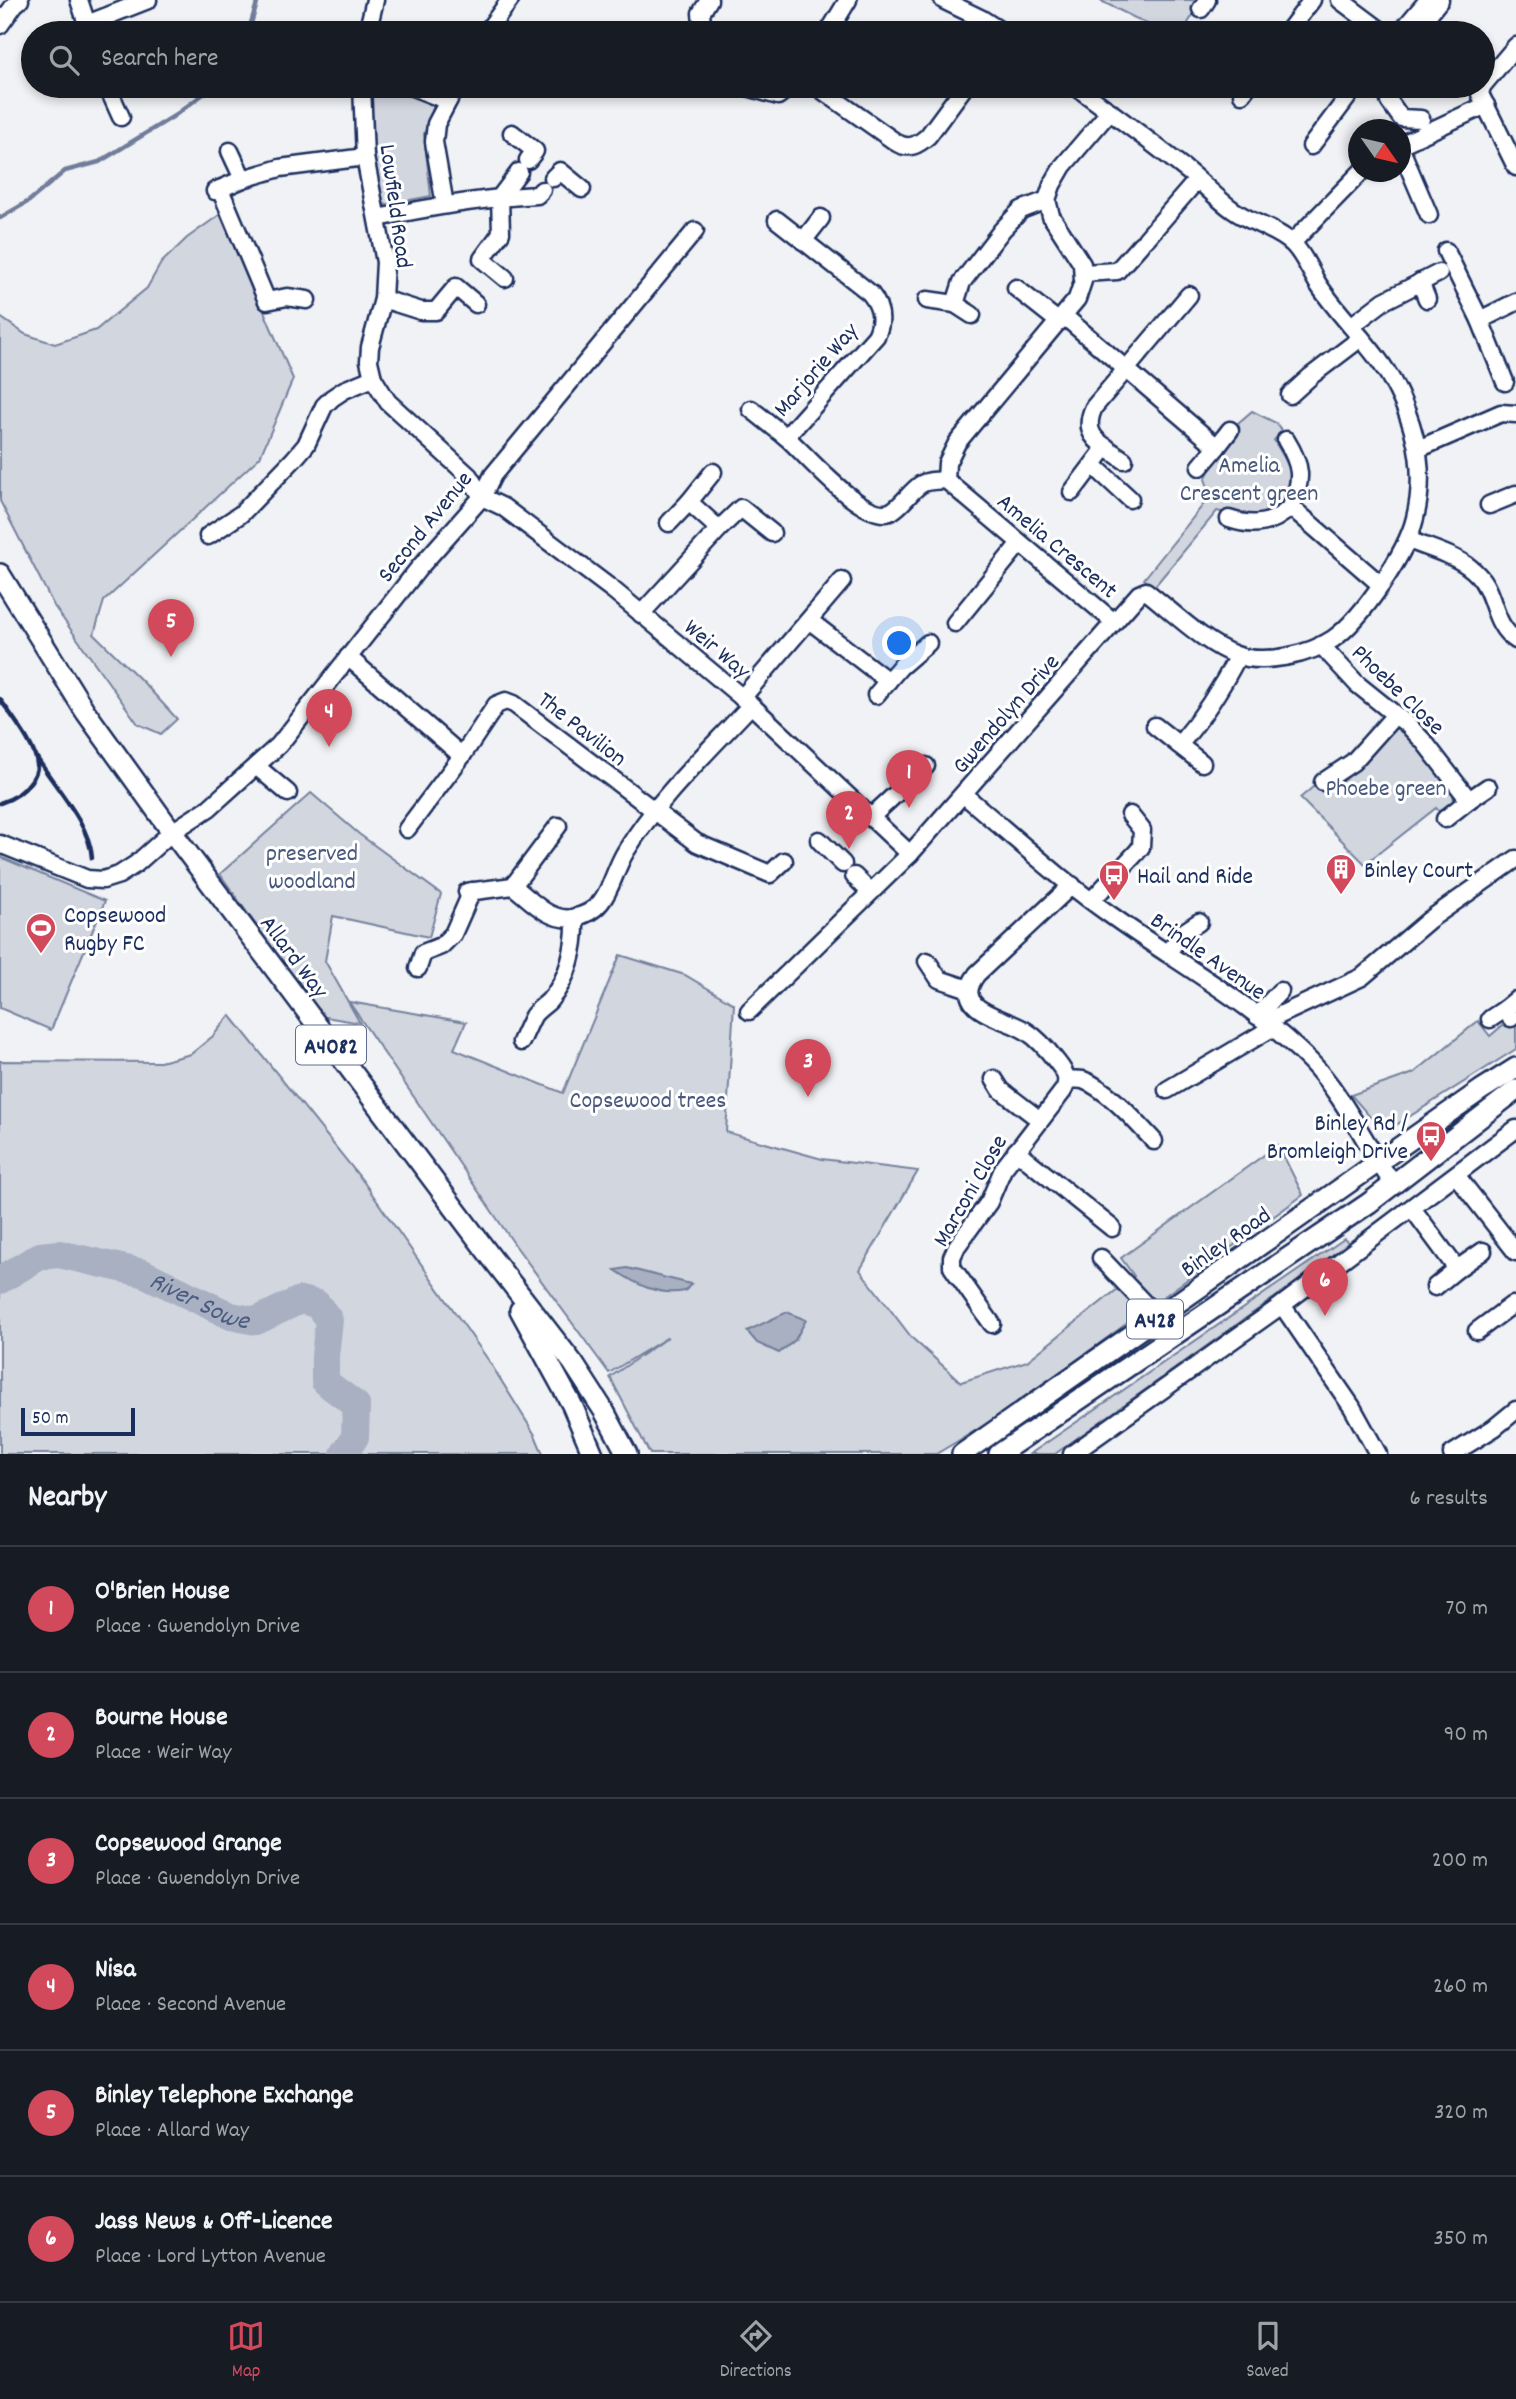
<!DOCTYPE html>
<meta charset="utf-8">
<style>
:root{--surface:#171b24;--page:#20242c;--text:#f1f3f6;--muted:#9ea1a6;--line:#363941;--accent:#d1495b}
body{margin:0;font-family:Dekko,sans-serif;background:var(--page);color:var(--text)}
.compass{position:absolute;left:1348px;top:119px;width:63px;height:63px;border-radius:50%;background:var(--surface);box-shadow:0 4px 10px #0003;rotate:124deg}
.scale{position:absolute;left:21px;bottom:18px;width:114px;box-sizing:border-box;padding-left:7px;border:4px solid #1b2f5e;border-top:0;font-size:19px;line-height:24px;white-space:nowrap;color:#1b2f5e;-webkit-text-stroke:5px #fff;paint-order:stroke}
.you{position:absolute;left:900px;top:644px;width:24px;height:24px;margin:-18px;border:5px solid #fff;border-radius:50%;background:#1a73e8;box-shadow:0 0 0 10px #1a73e833}
.badge{display:grid;place-items:center;width:46px;height:46px;border-radius:50%;background:var(--accent);color:#fff;font-size:23px;font-weight:700}
.pin{position:absolute;translate:-50% -58px;filter:drop-shadow(0 2px 4px #0008)}
.pin::after{content:'';position:absolute;top:37px;width:24px;height:21px;background:inherit;clip-path:polygon(0 0,100% 0,50% 100%)}
.list{margin:0;padding:0;list-style:none}
h2{display:flex;justify-content:space-between;align-items:center;height:91px;margin:0;padding:0 28px;font-size:30px}
h2 small{font-size:23px;font-weight:400;color:var(--muted)}
.list li{display:grid;grid-template-columns:46px 1fr auto;gap:21px;align-items:center;box-sizing:border-box;height:126px;padding:0 28px;border-top:2px solid var(--line)}
.list b{display:block;font-size:26px;white-space:nowrap}
.list p{margin:0;font-size:23px;white-space:nowrap;color:var(--muted)}
.list em{font-size:23px;font-style:normal;color:var(--muted)}
.icon{flex:none;width:38px;height:38px;fill:none;stroke:currentColor;stroke-width:2;stroke-linecap:round;stroke-linejoin:round}
.map{position:relative;flex:none;width:1516px;height:1454px;overflow:hidden}
.search{position:absolute;background:var(--surface);box-shadow:0 4px 10px #0003;left:21px;right:21px;top:21px;height:77px;display:flex;align-items:center;gap:18px;box-sizing:border-box;padding:0 24px;border-radius:38px;color:var(--muted);font-size:26px}
.sheet{height:847px;background:var(--surface)}
nav{display:flex;justify-content:space-around;align-items:center;box-sizing:border-box;height:98px;border-top:2px solid var(--line);background:var(--surface);font-size:19px;color:var(--muted)}
nav a{display:grid;justify-items:center;gap:4px}
nav .on{color:var(--accent)}
.map>svg:first-child{display:block}
.green{fill:#d2d6df;stroke:#76829e;stroke-width:2}
.water{fill:#a8b0c2;stroke:#707c9a;stroke-width:2}
.lines{fill:none;stroke-linecap:round;stroke-linejoin:round}
.stream{stroke:#707c9a;stroke-width:4.5}
.river{stroke:#a8b0c2;stroke-width:28}
.minor-casing{stroke:#1b2f5e;stroke-width:21}
.major-casing{stroke:#1b2f5e;stroke-width:24}
.minor{stroke:#fff;stroke-width:16}
.major{stroke:#fff;stroke-width:19}
.rail{stroke:#1b2f5e;stroke-width:4.5}
.labels{text-anchor:middle;stroke-width:6;stroke-linejoin:round;paint-order:stroke}
.shield{fill:#fff;stroke:#5f6d8e;stroke-width:2}
.shield-label{font-size:23px;font-weight:bold;fill:#1b2f5e}
.street-label{font-size:24px;fill:#1b2f5e;stroke:#fff}
.park-label{font-size:24px;fill:#49597e;stroke:#fff}
.poi-label{font-size:24px;fill:#1b2f5e;stroke:#fff;text-anchor:start}
.water-label{font-size:26px;font-style:italic;fill:#4c5c81;stroke:#fff}
</style>
<div class="map">
<svg width="1516" height="1454" viewBox="0 0 1516 1454">
<rect width="100%" height="100%" fill="#f1f2f5"/>
<filter id="ink" filterUnits="userSpaceOnUse"><feTurbulence type="fractalNoise" baseFrequency=".0143" numOctaves="2"/><feDisplacementMap in="SourceGraphic" scale="14" xChannelSelector="R" yChannelSelector="G"/><feConvolveMatrix kernelMatrix="1 2 1 2 8 2 1 2 1" color-interpolation-filters="sRGB"/></filter>
<g filter="url(#ink)">
<g class="green">
<path d="M1099,0h103l-20,33h-17z"/>
<path d="M371,86c23,0 44,1 65,14l-12,34 7,62 -47,9 -11,-51z"/>
<path d="M222,213l71,166 -33,78 -156,144 -10,33 50,49 33,36 -16,15 -23,-10 -84,-118 -54,-105v-184l25,17 30,10 41,-14 51,-42 14,-25 26,-25z"/>
<path d="M1252,411l24,12 7,9 -9,8c5,10 16,24 17,35 1,10 -4,18 -9,26 -17,25 -40,16 -65,10l-63,76 -10,-8 67,-84 -6,-16 25,-49z"/>
<path d="M1388,723l25,16 40,54c2,12 -3,16 -11,22l-6,-7 -71,56 -65,-66z"/>
<path d="M311,793l48,41 82,60 -12,43 -96,-21 -8,45 35,62 -40,-7 -100,-142z"/>
<path d="M0,857l105,44 -54,129 -51,-22z"/>
<path d="M620,955l65,20 49,29 -8,128 96,27 96,12 -58,99 52,68 49,44 66,-21 107,-85 -13,-18 157,-113 25,50 -300,219 -67,40h-286l-40,-77 58,-40 -59,36 -94,-128 -166,-243 117,20 -12,27 109,44z"/>
<path d="M1516,1014v35l-128,81 -11,-5 -26,-30 63,-22 64,-52 12,15z"/>
<path d="M230,1015l133,166 126,180 46,74 8,19h-543v-393l160,1 31,-8 22,-18z"/>
<path d="M1344,1239l6,5 -295,210h-25z"/>
</g>
<g class="water">
<path d="M627,1268l64,16 -6,7c-27,5 -48,-6 -70,-21z"/>
<path d="M787,1312l19,8 -11,20 -16,13 -22,-10 -10,-12z"/>
</g>
<g class="lines">
<g class="stream">
<path d="M248,33l10,-33"/>
<path d="M0,218l29,-17 36,-30 34,-9 75,-46 40,-30"/>
</g>
<path class="river" id="s1" d="M0,1280l40,-24 19,-2 84,19 88,43 25,5 44,-21 17,4 12,16 -4,36v26l31,23 -1,32 -11,17"/>
<g class="minor-casing">
<g id="minor">
<path d="M79,0l11,33"/>
<path d="M943,0l39,19 22,14"/>
<path d="M1340,0l44,33"/>
<path d="M1201,9l6,-9"/>
<path d="M87,24l61,-24"/>
<path d="M0,25l15,-21 5,-4"/>
<path d="M367,33l8,-33"/>
<path d="M486,33l24,-33"/>
<path d="M703,33l-2,-20 8,-13"/>
<path d="M828,33l20,-33"/>
<path d="M1287,33l25,-33"/>
<path d="M1400,33l28,-33"/>
<path d="M1420,33l-4,-3 24,-30"/>
<path d="M1483,85l33,-39"/>
<path d="M107,86l14,31"/>
<path d="M362,86l3,71 20,105 -2,37 -13,48 -1,14 4,17 15,24 81,74 13,21"/>
<path d="M410,86l38,15"/>
<path d="M744,86l34,10 13,-10"/>
<path d="M816,86l81,57c12,7 21,2 31,-7l37,-50"/>
<path d="M1482,86l-2,8 36,73"/>
<path d="M1242,94l6,-8"/>
<path d="M1389,101l12,17 20,1"/>
<path d="M1110,111l-47,55 -11,19 -5,15 4,16 31,48 1,17 -6,18 -120,144 -10,20 -1,17 168,142"/>
<path d="M512,133l23,18 -7,9"/>
<path d="M1400,145l86,-40"/>
<path d="M1311,146l45,-60"/>
<path d="M1400,147l29,68"/>
<path d="M230,151l13,28"/>
<path d="M553,178l7,-7 22,18"/>
<path d="M220,189l47,112 20,-4 20,3"/>
<path d="M215,191l28,-12 37,-11 85,-11"/>
<path d="M445,205l-11,-63 2,-18 20,-38"/>
<path d="M378,218c53,-11 105,-20 159,-23l5,-5"/>
<path d="M777,220l93,73c11,14 14,27 6,43l-90,101c19,16 79,89 106,74 11,-7 18,-19 28,-26 6,-5 18,-4 26,-5"/>
<path d="M1146,239l51,-59"/>
<path d="M803,241l18,-23"/>
<path d="M1292,243l69,-71"/>
<path d="M1446,251l34,69 36,-18"/>
<path d="M1083,273l34,-2 24,-27"/>
<path d="M505,278l-23,-19 19,-26 -1,-36 19,-25"/>
<path d="M1420,282l7,17"/>
<path d="M1016,288l43,34"/>
<path d="M383,299l38,12h15l20,-24 20,17"/>
<path d="M927,300l28,4"/>
<path d="M972,315l-17,-11 7,-22 40,-52 19,-20 26,-10"/>
<path d="M1064,316l153,131 13,-17"/>
<path d="M1480,320l25,62"/>
<path d="M1351,326l33,-25 55,-28"/>
<path d="M1290,395l21,-19 50,-38"/>
<path d="M751,409l35,28"/>
<path d="M1286,440c16,26 17,39 5,67l90,78"/>
<path d="M1418,449l83,-36 15,1"/>
<path d="M1124,460c-22,-16 -44,-23 -30,-53l95,-112"/>
<path d="M1093,465l37,34"/>
<path d="M1200,467l17,-20"/>
<path d="M713,472l-24,30 30,27 22,-21 31,25"/>
<path d="M1072,492l34,-45"/>
<path d="M482,497l21,10 110,83 138,115 159,149"/>
<path d="M1489,505l27,-11"/>
<path d="M1229,519c24,8 43,6 62,-12"/>
<path d="M669,523l20,-21"/>
<path d="M208,536l33,-22 53,-55 12,-14 18,-39 8,-8 12,-8 29,-12"/>
<path d="M1409,540c23,10 52,16 69,35 18,19 14,50 38,65"/>
<path d="M641,614l78,-85"/>
<path d="M810,621l78,60"/>
<path d="M955,623l65,-80"/>
<path d="M1321,645l36,39 51,41 17,18 44,57 19,-13"/>
<path d="M348,657l114,99 34,-51 10,-4 8,3 183,139 73,31 14,-13"/>
<path d="M876,695l24,-28 28,-24"/>
<path d="M742,698l100,-117"/>
<path d="M1155,726l24,19"/>
<path d="M1202,763l-23,-18c24,-28 42,-56 59,-89"/>
<path d="M256,766l32,27"/>
<path d="M1323,782l30,-20 42,-47"/>
<path d="M964,795c49,41 96,85 148,121 67,48 140,87 198,145 35,36 55,84 84,124"/>
<path d="M871,817l55,-51"/>
<path d="M1445,819l24,-19"/>
<path d="M407,829l55,-73"/>
<path d="M819,840l24,24"/>
<path d="M0,844l87,35 16,1 16,-5 17,-11 36,-32 37,-24 70,-63 140,-177 63,-71 11,-22 202,-244"/>
<path d="M854,876l16,16"/>
<path d="M513,886l45,-60"/>
<path d="M467,892l46,-6c16,12 36,36 59,32 39,-7 37,-40 54,-67 33,-54 82,-99 125,-146"/>
<path d="M1092,900l44,-47 5,-6 1,-17 -12,-15"/>
<path d="M1167,953l17,-21 15,-10"/>
<path d="M927,961l12,18 30,10"/>
<path d="M418,968l5,-15 18,-7 12,-12 19,-43"/>
<path d="M749,1011l161,-157 229,-260 7,-3c26,20 59,53 90,64 28,10 73,0 97,-16 29,-20 74,-87 82,-121 11,-44 2,-88 -18,-128 -19,-40 -55,-69 -79,-106 -8,-13 -14,-29 -25,-40 -16,-15 -42,-21 -60,-34 -17,-12 -31,-28 -48,-41 -36,-29 -73,-56 -110,-83"/>
<path d="M1257,1016l23,-25"/>
<path d="M1511,1018l-6,-9 11,-9"/>
<path d="M1490,1019l15,-10"/>
<path d="M1265,1022l97,-45 67,-57 87,-61"/>
<path d="M521,1042c4,-9 8,-18 12,-26 4,-6 11,-10 16,-15 20,-22 27,-55 26,-84"/>
<path d="M994,1079l7,11 39,30"/>
<path d="M1067,1079c5,1 12,0 16,1 25,9 54,43 71,61"/>
<path d="M1167,1090l105,-62"/>
<path d="M1016,1151l96,77"/>
<path d="M1456,1175l60,77"/>
<path d="M1412,1208l45,61 26,-18"/>
<path d="M1101,1258l57,60"/>
<path d="M1435,1287l22,-18"/>
<path d="M1282,1305l70,102 26,47"/>
<path d="M992,1324l-40,-57v-10l5,-11 32,-44 14,-33 60,-78c7,-11 2,-19 -6,-29 -9,-12 -18,-23 -31,-31 -21,-14 -77,-20 -49,-57l95,-89"/>
<path d="M1477,1331l35,-26"/>
<path d="M1072,1454l210,-149 234,-176"/>
<path d="M1452,1454l42,-26 22,-18"/>
</g>
</g>
<g class="major-casing">
<g id="major">
<path d="M0,574l85,137 87,121 319,425 82,106 31,48 23,43"/>
<path d="M520,1310l52,95 21,49"/>
<path d="M962,1454l519,-364 35,-22"/>
<path d="M999,1454l370,-251 147,-113"/>
</g>
</g>
<use href="#minor" class="minor"/>
<use href="#major" class="major"/>
<g class="rail">
<path d="M0,699c10,15 38,50 37,67 0,6 -3,11 -6,15 -8,12 -18,18 -31,22"/>
<path d="M37,758c18,29 53,66 55,100"/>
</g>
</g>
</g>
<defs>
<g id="building-pin" transform="scale(1.575)"><path d="M0 17L-7.5 6A9.5 9.5 0 1 1 7.5 6Z" fill="#d1495b" stroke="#fff"/><path d="M-4-6H4V6H1V3H-1V6H-4ZM-2.5-4.3h1.7v1.8h-1.7ZM.8-4.3h1.7v1.8H.8ZM-2.5-1h1.7V.8h-1.7ZM.8-1h1.7V.8H.8Z" fill="#fff"/></g>
<g id="bus-pin" transform="scale(1.575)"><path d="M0 17L-7.5 6A9.5 9.5 0 1 1 7.5 6Z" fill="#d1495b" stroke="#fff"/><path d="M-5-6H5V4H4V6H2V4H-2V6H-4V4H-5ZM-3.5-4V0h7V-4ZM-3.5 1.2v1.5H-2V1.2ZM2 1.2v1.5H3.5V1.2Z" fill="#fff"/></g>
<g id="stadium-pin" transform="scale(1.575)"><path d="M0 17L-7.5 6A9.5 9.5 0 1 1 7.5 6Z" fill="#d1495b" stroke="#fff"/><path d="M0-5a6.5 5 0 1 0 0 10a6.5 5 0 1 0 0-10ZM-3.5-1.8h7v3.6h-7Z" fill="#fff"/></g>
</defs>
<g fill-rule="evenodd">
<use href="#building-pin" x="1341" y="869"/>
<use href="#bus-pin" x="1114" y="875"/>
<use href="#stadium-pin" x="41" y="928"/>
<use href="#bus-pin" x="1431" y="1136"/>
</g>
<g class="labels">
<g class="shield">
<rect x="296" y="1025.5" width="70" height="39" rx="5"/>
<rect x="1127" y="1299.5" width="56" height="39" rx="5"/>
</g>
<g class="shield-label">
<text x="331" y="1053">A4082</text>
<text x="1155" y="1327">A428</text>
</g>
<g class="street-label">
<text transform="translate(397 206) rotate(82)" y="8">Lowfield Road</text>
<text transform="translate(815 369) rotate(-49)" y="8">Marjorie Way</text>
<text transform="translate(424 526) rotate(-51)" y="8">Second Avenue</text>
<text transform="translate(1058 545) rotate(40)" y="8">Amelia Crescent</text>
<text transform="translate(718 648) rotate(40)" y="8">Weir Way</text>
<text transform="translate(1399 689) rotate(44)" y="8">Phoebe Close</text>
<text transform="translate(1005 713) rotate(-49)" y="8">Gwendolyn Drive</text>
<text transform="translate(583 728) rotate(38)" y="8">The Pavilion</text>
<text transform="translate(1209 955) rotate(35)" y="8">Brindle Avenue</text>
<text transform="translate(295 956) rotate(53)" y="8">Allard Way</text>
<text transform="translate(969 1190) rotate(-60)" y="8">Marconi Close</text>
<text transform="translate(1225 1241) rotate(-35)" y="8">Binley Road</text>
</g>
<g class="park-label">
<text x="1249" y="472">Amelia<tspan x="1249" dy="28">Crescent green</tspan></text>
<text x="1386" y="795">Phoebe green</text>
<text x="312" y="860">preserved<tspan x="312" dy="28">woodland</tspan></text>
<text x="648" y="1107">Copsewood trees</text>
</g>
<g class="poi-label">
<text x="1364" y="877">Binley Court</text>
<text x="1137" y="883">Hail and Ride</text>
<text x="64" y="922">Copsewood<tspan x="64" dy="28">Rugby FC</tspan></text>
<text x="1408" y="1130" text-anchor="end">Binley Rd /<tspan x="1408" dy="28">Bromleigh Drive</tspan></text>
</g>
<g class="water-label">
<text dy="9" stroke="none"><textPath href="#s1" startOffset="215">River Sowe</textPath></text>
</g>
</g>
</svg>
<svg class="compass" viewBox="-18 -18 36 36"><path d="M0-13l5 13h-10z" fill="#e53935"/><path d="M0 13l5-13h-10z" fill="#9ea1a6"/></svg>
<div class="scale">50 m</div>
<div class="you"></div>
<div class="pin badge" style="left:909px;top:808px">1</div>
<div class="pin badge" style="left:849px;top:849px">2</div>
<div class="pin badge" style="left:808px;top:1097px">3</div>
<div class="pin badge" style="left:329px;top:747px">4</div>
<div class="pin badge" style="left:171px;top:657px">5</div>
<div class="pin badge" style="left:1325px;top:1316px">6</div>
<div class="search"><svg class="icon" aria-label="search" viewBox="0 0 24 24"><circle cx="10" cy="10" r="6"/><path d="M15 15l6 6"/></svg>Search here</div>
</div>
<section class="sheet">
<h2>Nearby<small>6 results</small></h2>
<ul class="list">
<li><span class="badge">1</span><div><b>O'Brien House</b><p>Place · Gwendolyn Drive</p></div><em>70 m</em></li>
<li><span class="badge">2</span><div><b>Bourne House</b><p>Place · Weir Way</p></div><em>90 m</em></li>
<li><span class="badge">3</span><div><b>Copsewood Grange</b><p>Place · Gwendolyn Drive</p></div><em>200 m</em></li>
<li><span class="badge">4</span><div><b>Nisa</b><p>Place · Second Avenue</p></div><em>260 m</em></li>
<li><span class="badge">5</span><div><b>Binley Telephone Exchange</b><p>Place · Allard Way</p></div><em>320 m</em></li>
<li><span class="badge">6</span><div><b>Jass News &amp; Off-Licence</b><p>Place · Lord Lytton Avenue</p></div><em>350 m</em></li>
</ul>
</section>
<nav>
<a class="on"><svg class="icon" aria-label="map" viewBox="0 0 24 24"><path d="M3 6l6-2 6 2 6-2v14l-6 2-6-2-6 2zM9 4v14M15 6v14"/></svg>Map</a>
<a><svg class="icon" aria-label="directions" viewBox="0 0 24 24"><path d="M12 3l9 9-9 9-9-9zM9 14v-3h6M13 9l2 2-2 2"/></svg>Directions</a>
<a><svg class="icon" aria-label="saved" viewBox="0 0 24 24"><path d="M7 4h10v16l-5-4-5 4z"/></svg>Saved</a>
</nav>
